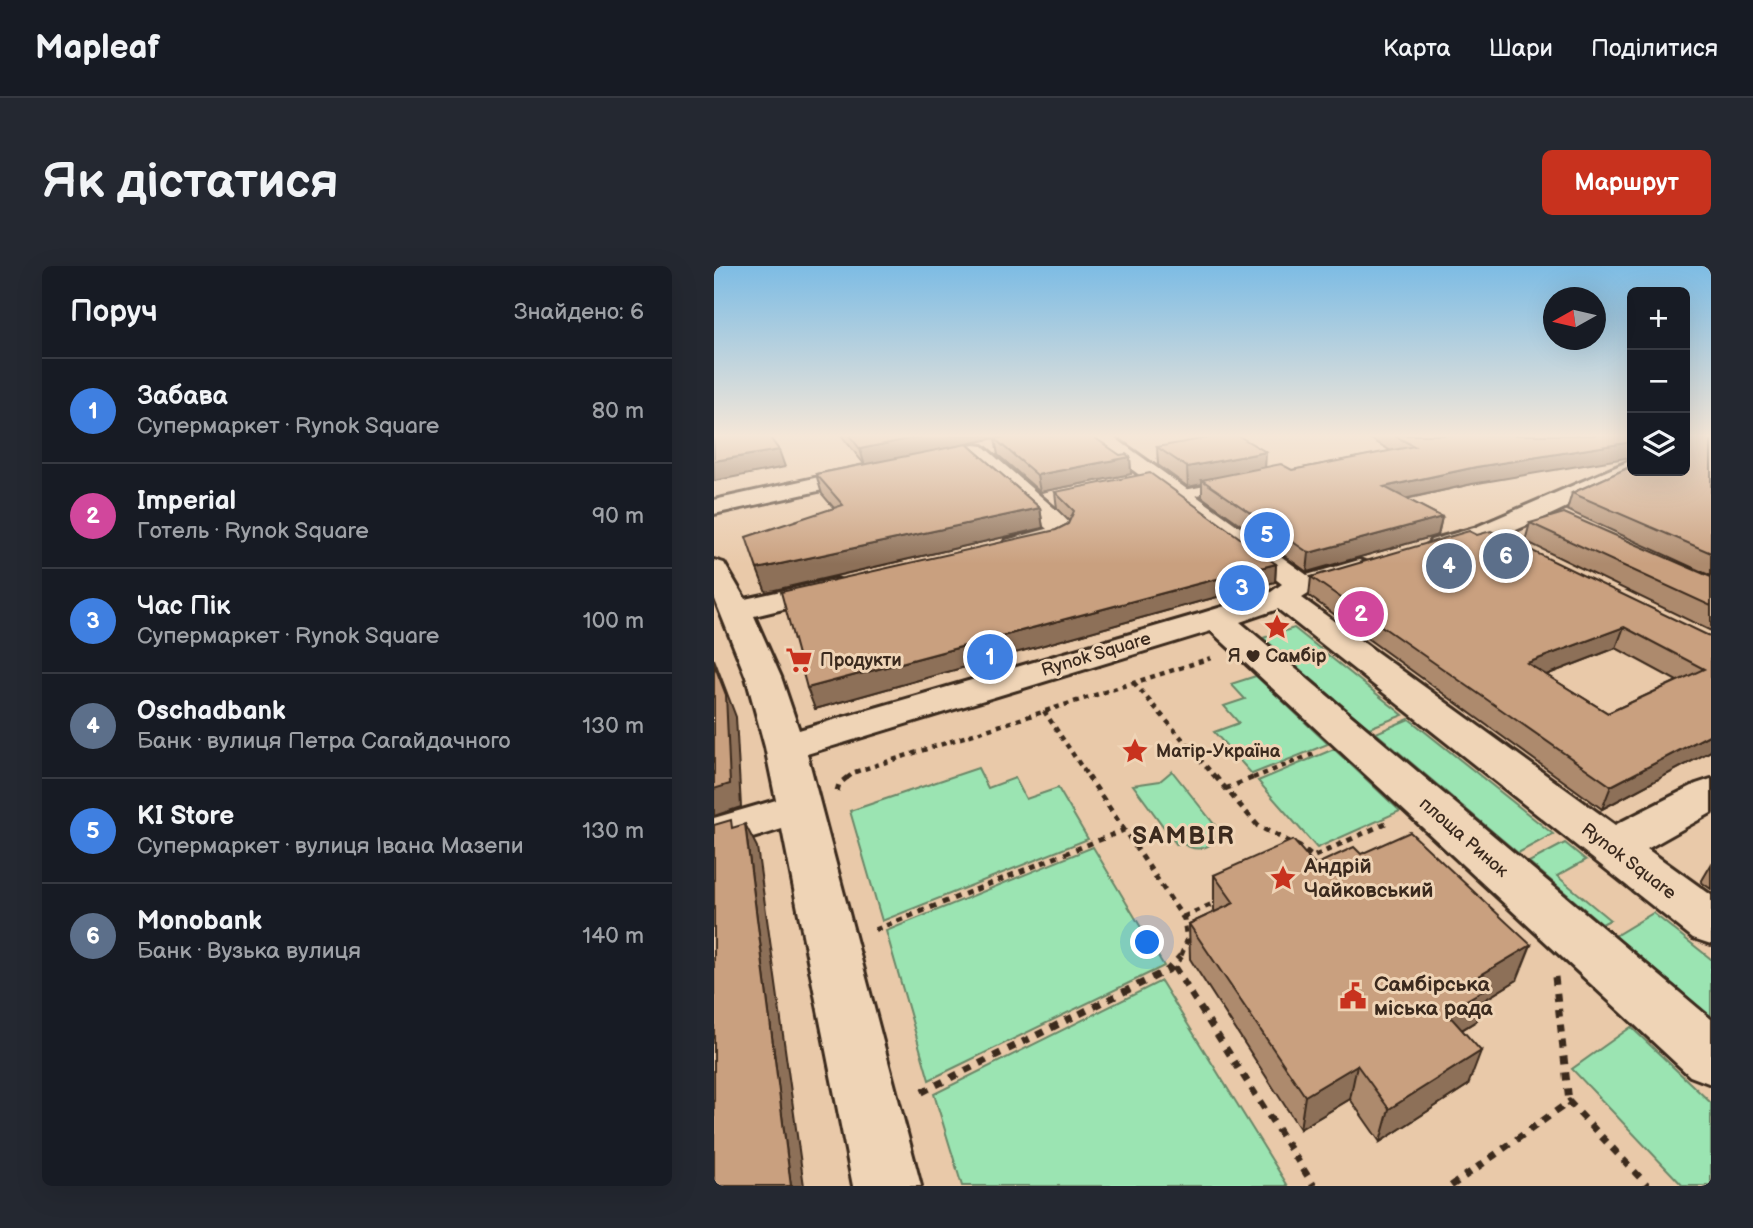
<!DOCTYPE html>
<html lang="uk">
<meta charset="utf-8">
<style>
:root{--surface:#171b24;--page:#242831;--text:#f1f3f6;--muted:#9ea1a6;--line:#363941;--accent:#c8321e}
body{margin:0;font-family:"Balsamiq Sans",sans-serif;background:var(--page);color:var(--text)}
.controls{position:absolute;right:21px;top:21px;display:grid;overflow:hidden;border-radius:10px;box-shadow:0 7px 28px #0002}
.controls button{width:63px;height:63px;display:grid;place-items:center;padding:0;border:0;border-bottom:2px solid var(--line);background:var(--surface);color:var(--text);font:35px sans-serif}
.compass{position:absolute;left:829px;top:21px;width:63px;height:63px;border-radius:50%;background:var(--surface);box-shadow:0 7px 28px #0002;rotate:262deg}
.you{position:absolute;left:434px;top:677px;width:24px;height:24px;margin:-18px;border:5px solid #fff;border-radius:50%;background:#1a73e8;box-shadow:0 0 0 10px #1a73e833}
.badge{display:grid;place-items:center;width:46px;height:46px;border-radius:50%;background:var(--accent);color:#fff;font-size:23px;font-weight:700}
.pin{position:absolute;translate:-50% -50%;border:4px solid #fff;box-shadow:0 2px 7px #0006}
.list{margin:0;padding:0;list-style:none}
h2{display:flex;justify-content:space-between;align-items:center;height:91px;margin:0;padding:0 28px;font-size:30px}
h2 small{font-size:23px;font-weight:400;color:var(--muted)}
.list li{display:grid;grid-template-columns:46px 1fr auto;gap:21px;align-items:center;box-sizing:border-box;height:105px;padding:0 28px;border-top:2px solid var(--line)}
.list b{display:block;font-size:26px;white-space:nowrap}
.list p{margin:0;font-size:23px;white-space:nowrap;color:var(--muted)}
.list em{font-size:23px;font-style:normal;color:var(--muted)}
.icon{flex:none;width:38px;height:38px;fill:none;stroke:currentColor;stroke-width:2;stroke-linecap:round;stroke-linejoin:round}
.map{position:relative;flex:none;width:997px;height:920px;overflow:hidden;border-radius:10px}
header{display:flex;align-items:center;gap:42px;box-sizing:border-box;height:98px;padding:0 35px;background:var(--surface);border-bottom:2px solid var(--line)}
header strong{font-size:33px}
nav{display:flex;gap:38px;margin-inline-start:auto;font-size:24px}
.intro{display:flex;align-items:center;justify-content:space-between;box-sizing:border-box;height:168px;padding:0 42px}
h1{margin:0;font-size:49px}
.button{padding:18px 32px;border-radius:10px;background:var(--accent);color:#fff;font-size:24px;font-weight:700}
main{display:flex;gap:42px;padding:0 42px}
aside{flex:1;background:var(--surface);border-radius:10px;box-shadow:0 7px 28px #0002}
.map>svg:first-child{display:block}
.green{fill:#9be4b2;stroke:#6b8768;stroke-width:2}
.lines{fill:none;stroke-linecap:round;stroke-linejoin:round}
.lane-casing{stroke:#3b2a1e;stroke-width:5}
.street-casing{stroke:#3b2a1e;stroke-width:6}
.path-far2{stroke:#3b2a1e;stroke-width:4.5;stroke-dasharray:5 5;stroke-linecap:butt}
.path-far1{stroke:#3b2a1e;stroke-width:5;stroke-dasharray:6 6;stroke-linecap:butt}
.path{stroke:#3b2a1e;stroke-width:7;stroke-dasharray:8 8;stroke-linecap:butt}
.lane{fill:#efd4b6;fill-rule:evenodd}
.street{fill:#efd4b6;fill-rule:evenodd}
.wall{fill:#ad8a6d;stroke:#3b2a1e;stroke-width:2;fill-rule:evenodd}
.shaded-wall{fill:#8d7059;stroke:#3b2a1e;stroke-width:2}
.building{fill:#c9a07f;stroke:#3b2a1e;stroke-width:2;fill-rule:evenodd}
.labels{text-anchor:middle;stroke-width:6;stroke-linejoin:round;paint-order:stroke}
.street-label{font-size:18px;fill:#3b2a1e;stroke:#efd4b6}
.poi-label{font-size:18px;font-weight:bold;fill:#3b2a1e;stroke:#efd4b6;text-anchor:start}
.near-poi-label{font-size:21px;font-weight:bold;fill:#3b2a1e;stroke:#efd4b6;text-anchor:start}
.district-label{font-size:24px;font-weight:bold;letter-spacing:2px;fill:#3b2a1e;stroke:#efd4b6}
</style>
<header>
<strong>Mapleaf</strong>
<nav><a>Карта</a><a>Шари</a><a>Поділитися</a></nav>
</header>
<div class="intro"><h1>Як дістатися</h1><a class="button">Маршрут</a></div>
<main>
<aside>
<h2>Поруч<small>Знайдено: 6</small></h2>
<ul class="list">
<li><span class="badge" style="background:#3f7fe0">1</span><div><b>Забава</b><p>Супермаркет · Rynok Square</p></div><em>80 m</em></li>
<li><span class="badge" style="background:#d1479c">2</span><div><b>Imperial</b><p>Готель · Rynok Square</p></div><em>90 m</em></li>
<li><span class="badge" style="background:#3f7fe0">3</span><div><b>Час Пік</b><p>Супермаркет · Rynok Square</p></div><em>100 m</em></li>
<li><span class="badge" style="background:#5c6f8a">4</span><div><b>Oschadbank</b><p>Банк · вулиця Петра Сагайдачного</p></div><em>130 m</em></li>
<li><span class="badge" style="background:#3f7fe0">5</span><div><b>KI Store</b><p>Супермаркет · вулиця Івана Мазепи</p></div><em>130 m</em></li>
<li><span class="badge" style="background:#5c6f8a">6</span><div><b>Monobank</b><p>Банк · Вузька вулиця</p></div><em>140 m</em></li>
</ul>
</aside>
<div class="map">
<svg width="997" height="920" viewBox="0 0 997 920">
<rect width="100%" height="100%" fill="#e9c9a9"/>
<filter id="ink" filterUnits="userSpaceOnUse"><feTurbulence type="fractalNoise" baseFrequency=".0143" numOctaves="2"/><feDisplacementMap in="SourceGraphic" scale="14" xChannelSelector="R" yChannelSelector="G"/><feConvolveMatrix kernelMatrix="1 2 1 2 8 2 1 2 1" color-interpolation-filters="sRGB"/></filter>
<g filter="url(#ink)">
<g class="green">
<path d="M580,362l109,87 -34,13 -106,-90z"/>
<path d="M542,410l72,68 -76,30 -38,-42 25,-9 -15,-17 21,-7 -14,-15z"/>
<path d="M695,453l144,115 -35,19 -142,-120z"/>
<path d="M620,483l66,62 -83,37 -59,-67z"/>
<path d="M264,502l10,20 27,-10 11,21 32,-11 30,51 -206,82 -32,-110z"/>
<path d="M458,505l45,57 -4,2 2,9c-8,12 -22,12 -33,4l-5,2 -44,-60 27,-4z"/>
<path d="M851,577l21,17 -29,16 53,44 -8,4 -73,-62z"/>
<path d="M379,581l71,119 -235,114 -43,-149z"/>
<path d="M939,647l58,46v58l-96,-81z"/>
<path d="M447,715l127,205h-326l-28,-92z"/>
<path d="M917,761l80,76v83h-28l-111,-117z"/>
</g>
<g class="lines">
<g class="lane-casing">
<path id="lane" d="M512,216l4,2v4l-51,11 -6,-4 6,-4z"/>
</g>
<g class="street-casing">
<g id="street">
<path d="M373,169h24l196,140 52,-15 10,3 4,6 -4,6 -56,16 -11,7 313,227 81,-41 15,-5v34l-64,36 64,46v49l-18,-6 -415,-329 -38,13 471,397v65l-21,-8 -479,-445 -404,123 114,432h-68l-71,-357 -68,21v-32l62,-18 -11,-53 -19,-70 -32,-80v-37l10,3 21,36 90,-20 11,3 4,6 -4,6 -92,22 27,61 18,53 400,-116 72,-22 11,-8z"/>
<path d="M971,169h25l-3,4 -22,9z"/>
<path d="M261,179l8,1 86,75 4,6 -5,13 -52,14 -10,-2 -4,-6 4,-6 41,-11 -80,-73 -3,-5 3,-5z"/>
<path d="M918,194v11l8,1c-41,18 -171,89 -209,80l-4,-6 4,-6 43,-12z"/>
<path d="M155,200l8,2 3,5 -3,5 -163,36v-14z"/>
</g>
</g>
<g class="path-far2">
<path d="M420,417l82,95"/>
<path d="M330,445l45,67"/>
<path d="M133,512l8,-6 356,-114"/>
<path d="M539,512l63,-25"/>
</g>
<g class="path-far1">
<path d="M374,510l96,143 3,22 -7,17"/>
<path d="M501,510l43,50 42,21 13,10"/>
<path d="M511,523l32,-13"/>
<path d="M123,525l2,-7 10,-8"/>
<path d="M590,595l84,-39"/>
<path d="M469,651l34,-15"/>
<path d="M161,664l249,-100"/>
</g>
<g class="path">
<path d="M460,701l140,219"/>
<path d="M841,711l14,125"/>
<path d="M208,826l246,-122 13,-14"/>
<path d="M737,920l118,-84 79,84"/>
</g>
<use href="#lane" class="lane"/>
<use href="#street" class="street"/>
</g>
<g class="wall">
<path d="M127,169h167l-41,9 73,64 3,20 -277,64 68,-84 -12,-14 -6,-20 48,-10z"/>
<path d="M650,169h268l-160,49 -66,15 36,18 -4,18 -131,37 -105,-75v-13l-14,3 -30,-22 -1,-18 108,20 27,3 99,-19z"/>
<path d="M983,169h14v141l-144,-66 5,-17 124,-56z"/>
<path d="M281,173l135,18 1,17 -91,18 -42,-37z"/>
<path d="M341,226l221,72 -1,18 -77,20 -383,107 241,-179 12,-6 1,-3 -12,-12z"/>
<path d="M816,257l181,54v54l-186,-90z"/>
<path d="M597,311l396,58 4,116 -109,58 -293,-213zM902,382l61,33 -69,32 -62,-38z"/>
<path d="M647,588l156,126 -34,21 -7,20 -14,9 6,55 -88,57 -30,-43 -50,30 -110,-170 -1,-35 26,-12 -1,-2v-35l101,-10z"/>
<path d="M997,599v24l-10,-7z"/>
</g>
<g class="shaded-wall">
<path d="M214,169h80l-143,31 -5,-17z"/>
<path d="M918,176v15l-160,27 -91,20 3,-17 92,-20z"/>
<path d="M65,184l6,17 -71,14v-20z"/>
<path d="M552,186l-1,19 -63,9v4l-14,3 -1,-20z"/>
<path d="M416,191l1,17 -91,18 -3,-17z"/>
<path d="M326,242l3,20 -277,64 -9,-23z"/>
<path d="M728,251l-4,18 -131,37 2,-19z"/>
<path d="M562,298l-1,18 -77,20 -383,107 -8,-21 390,-104z"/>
<path d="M910,361l-8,21 -96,37 7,-22z"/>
<path d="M0,393l22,58 5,90 -27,9z"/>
<path d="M997,468v17l-109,58 9,-23z"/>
<path d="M31,558l12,23 47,339h-13z"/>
<path d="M817,679l-14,35 -34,21 -7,20 -41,25 11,-34 33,-36z"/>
<path d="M767,785l-13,34 -88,57 9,-33z"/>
<path d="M643,799l-7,34 -50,30 5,-33z"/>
</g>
<g class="building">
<path d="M0,169h54l11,15 -65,11z"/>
<path d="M135,169h79l-68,14z"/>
<path d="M299,169h78l29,20 6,-1 4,3 -93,18 -42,-36z"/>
<path d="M509,169h14l29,17 -79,15 -30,-20z"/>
<path d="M679,169h239v7l-156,25 -92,20 58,30 -133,36 -107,-73 79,-16 11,6 122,-24z"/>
<path d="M985,169h12v118l-139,-60 60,-27v5h53v-29z"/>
<path d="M253,178l73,64 -283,61 -11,-32 97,-32 -27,-31z"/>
<path d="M436,207l126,91 -79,20 -390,104 -26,-96 275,-62 12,-6 6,-13 -19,-19z"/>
<path d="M850,247l147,64v29l-181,-83z"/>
<path d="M755,265l8,4 14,-4 216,104 4,1v98l-100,52 -300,-209zM910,361l80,42 -96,44 -81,-50z"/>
<path d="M0,398l12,31 4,89 -16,5z"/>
<path d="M17,554l1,8 13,-4 46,362h-77v-361z"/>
<path d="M696,566l121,113 -52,31 10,11 -43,25 35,39 -92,58 -32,-44 -52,31 -116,-172 45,-21 -20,-28 79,-35 22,25 39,-18 7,7z"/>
</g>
</g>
<linearGradient id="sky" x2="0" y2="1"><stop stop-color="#7dbce4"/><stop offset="0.57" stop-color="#f5e7d8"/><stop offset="1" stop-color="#f5e7d8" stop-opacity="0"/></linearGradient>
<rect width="997" height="298" fill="url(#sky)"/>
<defs>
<g id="sight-bare" transform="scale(2.1)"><path d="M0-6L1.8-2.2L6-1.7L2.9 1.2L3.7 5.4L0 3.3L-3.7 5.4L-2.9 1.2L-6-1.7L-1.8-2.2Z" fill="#c8321e" stroke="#efd4b6" stroke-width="2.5" paint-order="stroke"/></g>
<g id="supermarket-bare" transform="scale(2.1)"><path d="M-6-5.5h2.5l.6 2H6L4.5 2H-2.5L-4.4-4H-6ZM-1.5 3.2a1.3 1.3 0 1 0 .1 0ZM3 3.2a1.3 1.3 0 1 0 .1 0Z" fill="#c8321e" stroke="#efd4b6" stroke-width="2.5" paint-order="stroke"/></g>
<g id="civic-bare" transform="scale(2.1)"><path d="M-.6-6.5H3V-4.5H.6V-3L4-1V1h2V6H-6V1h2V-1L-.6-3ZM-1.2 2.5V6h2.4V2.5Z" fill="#c8321e" stroke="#efd4b6" stroke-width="2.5" paint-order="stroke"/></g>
</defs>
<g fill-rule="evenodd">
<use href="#sight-bare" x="563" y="361"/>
<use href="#supermarket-bare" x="85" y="394"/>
<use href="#sight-bare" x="421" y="485"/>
<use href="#sight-bare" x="569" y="612"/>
<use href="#civic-bare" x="639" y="730"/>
</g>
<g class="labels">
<g class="street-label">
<text transform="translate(382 388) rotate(-17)" y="6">Rynok Square</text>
<text transform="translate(750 571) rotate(41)" y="6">площа Ринок</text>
<text transform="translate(915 595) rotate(37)" y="6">Rynok Square</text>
</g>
<g class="poi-label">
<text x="563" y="396" text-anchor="middle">Я ♥ Самбір</text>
<text x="106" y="400">Продукти</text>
<text x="442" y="491">Матір-Україна</text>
</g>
<g class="near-poi-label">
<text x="590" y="607">Андрій<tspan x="590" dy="24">Чайковський</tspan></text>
<text x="660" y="725">Самбірська<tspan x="660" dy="24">міська рада</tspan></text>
</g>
<g class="district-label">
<text x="470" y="578">SAMBIR</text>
</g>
</g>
</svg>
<div class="controls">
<button>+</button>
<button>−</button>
<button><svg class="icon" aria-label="layers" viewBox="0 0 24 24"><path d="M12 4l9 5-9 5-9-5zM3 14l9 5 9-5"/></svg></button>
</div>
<svg class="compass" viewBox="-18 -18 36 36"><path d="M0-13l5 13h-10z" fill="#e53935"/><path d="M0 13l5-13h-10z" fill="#9ea1a6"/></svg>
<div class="you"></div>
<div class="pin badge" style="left:276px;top:391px;background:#3f7fe0">1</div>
<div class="pin badge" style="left:647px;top:348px;background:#d1479c">2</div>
<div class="pin badge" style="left:528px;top:322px;background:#3f7fe0">3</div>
<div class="pin badge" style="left:735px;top:300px;background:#5c6f8a">4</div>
<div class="pin badge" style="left:553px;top:269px;background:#3f7fe0">5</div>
<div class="pin badge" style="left:792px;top:290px;background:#5c6f8a">6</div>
</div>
</main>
